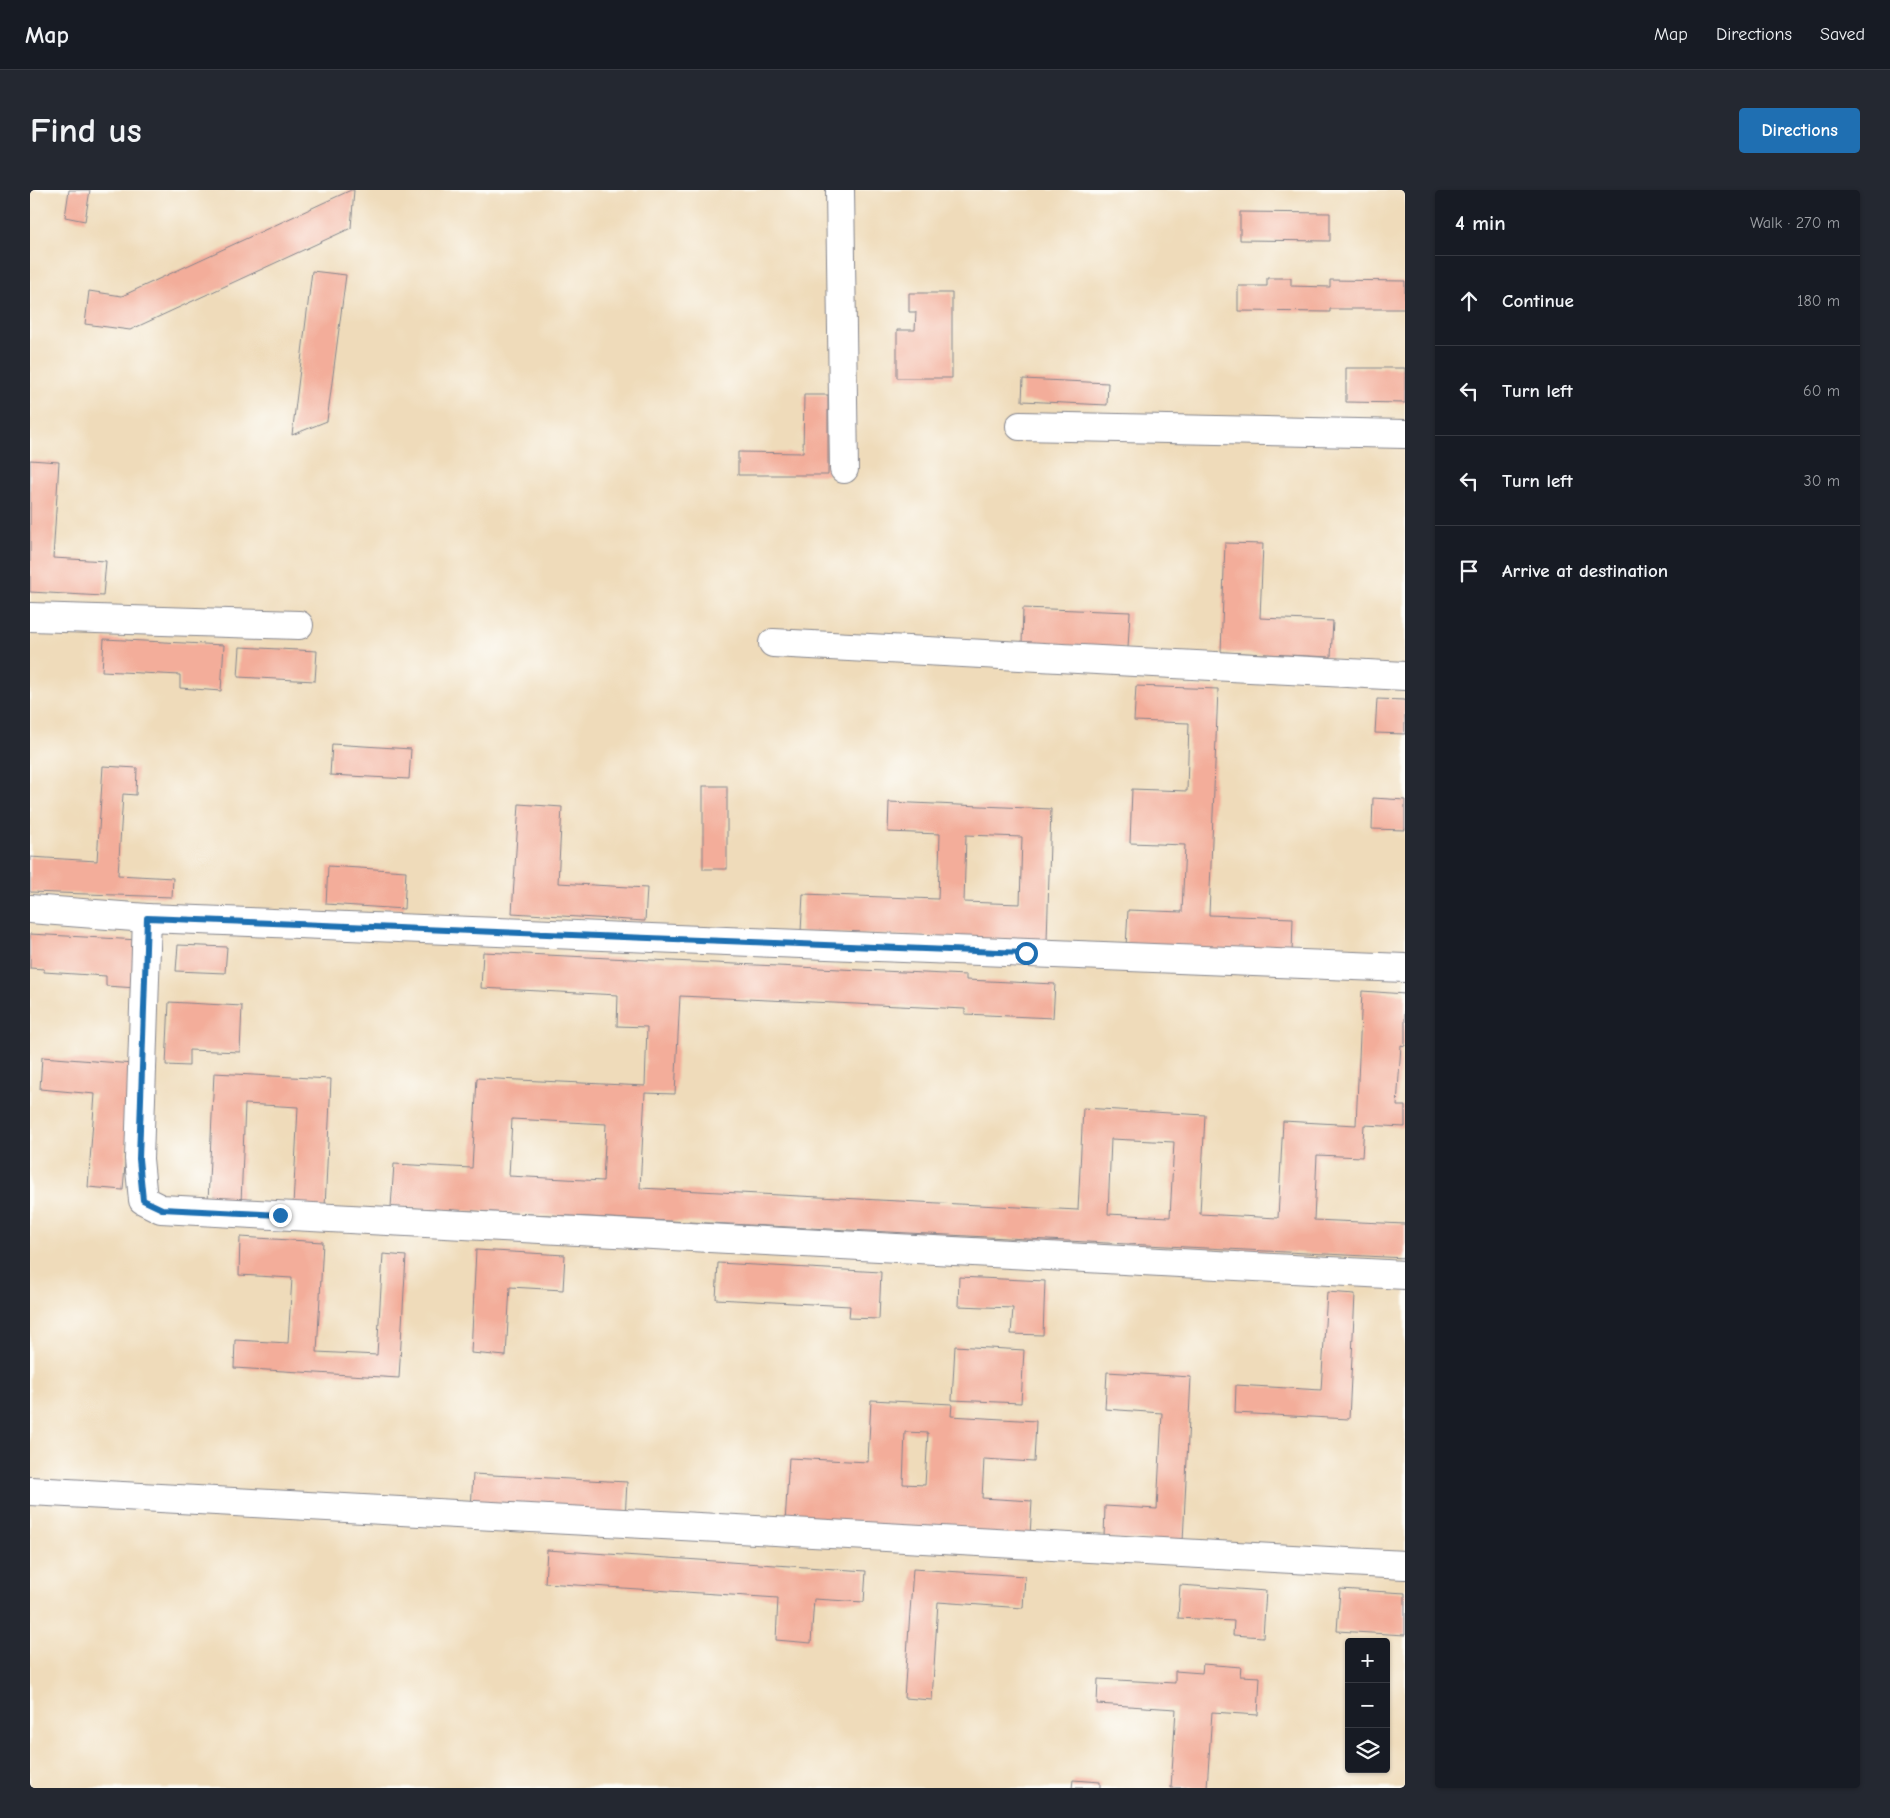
<!DOCTYPE html>
<meta charset="utf-8">
<style>
:root{--surface:#171b24;--page:#242831;--text:#f1f3f6;--muted:#9ea1a6;--line:#363941;--accent:#1f6fb2}
body{margin:0;font-family:"Comic Neue",sans-serif;background:var(--page);color:var(--text)}
.controls{position:absolute;right:15px;bottom:15px;display:grid;overflow:hidden;border-radius:5px;box-shadow:0 1px 4px #0004}
.controls button{width:45px;height:45px;display:grid;place-items:center;padding:0;border:0;border-bottom:1px solid var(--line);background:var(--surface);color:var(--text);font:25px sans-serif}
.stop{position:absolute;width:15px;height:15px;margin:-11px;border:4px solid #1f6fb2;border-radius:50%;background:#fff}
.stop.end{background:#1f6fb2;border-color:#fff;box-shadow:0 1px 5px #0008}
.list{margin:0;padding:0;list-style:none}
h2{display:flex;justify-content:space-between;align-items:center;height:65px;margin:0;padding:0 20px;font-size:21px}
h2 small{font-size:16px;font-weight:400;color:var(--muted)}
.list li{display:grid;grid-template-columns:32px 1fr auto;gap:15px;align-items:center;box-sizing:border-box;height:90px;padding:0 20px;border-top:1px solid var(--line)}
.list b{display:block;font-size:19px;white-space:nowrap}
.list em{font-size:16px;font-style:normal;color:var(--muted)}
.icon{flex:none;width:28px;height:28px;fill:none;stroke:currentColor;stroke-width:2;stroke-linecap:round;stroke-linejoin:round}
.map{position:relative;flex:none;width:1375px;height:1598px;overflow:hidden;border-radius:5px}
header{display:flex;align-items:center;gap:30px;box-sizing:border-box;height:70px;padding:0 25px;background:var(--surface);border-bottom:1px solid var(--line)}
header strong{font-size:24px}
nav{display:flex;gap:28px;margin-inline-start:auto;font-size:18px}
.intro{display:flex;align-items:center;justify-content:space-between;box-sizing:border-box;height:120px;padding:0 30px}
h1{margin:0;font-size:35px}
.button{padding:12px 22px;border-radius:5px;background:var(--accent);color:#fff;font-size:18px;font-weight:700}
main{display:flex;gap:30px;padding:0 30px}
aside{flex:1;background:var(--surface);border-radius:5px;box-shadow:0 1px 4px #0004}
.map>svg:first-child{display:block}
.building{fill:#f3ad9a;fill-rule:evenodd}
.lines{fill:none;stroke-linecap:round;stroke-linejoin:round}
.street-casing{stroke:#85858c;stroke-width:30}
.street{stroke:#fff;stroke-width:28}
.route{stroke:#1f6fb2;stroke-width:6}
</style>
<header>
<strong>Map</strong>
<nav><a>Map</a><a>Directions</a><a>Saved</a></nav>
</header>
<div class="intro"><h1>Find us</h1><a class="button">Directions</a></div>
<main>
<div class="map">
<svg width="1375" height="1598" viewBox="0 0 1375 1598">
<rect width="100%" height="100%" fill="#fdfcf7"/>
<filter id="ink" filterUnits="userSpaceOnUse"><feTurbulence type="fractalNoise" baseFrequency=".02" numOctaves="2"/><feDisplacementMap in="SourceGraphic" scale="10" xChannelSelector="R" yChannelSelector="G"/><feConvolveMatrix kernelMatrix="1 2 1 2 8 2 1 2 1" color-interpolation-filters="sRGB"/></filter>
<filter id="wash" filterUnits="userSpaceOnUse"><feTurbulence type="fractalNoise" baseFrequency=".0096" numOctaves="4" result="noise"/><feDisplacementMap in="SourceGraphic" scale="20" xChannelSelector="R" yChannelSelector="G"/><feGaussianBlur stdDeviation="1.12" result="paint"/><feColorMatrix in="noise" values="0 0 0 0 0 0 0 0 0 0 0 0 0 0 0 0 0 1.4 0 .05"/><feComposite in="paint" operator="in"/></filter>
<g filter="url(#wash)">
<rect width="100%" height="100%" fill="#efdbba"/>
<g id="blocks">
<g class="building">
<path d="M39,0h21l-5,31 -20,-4z"/>
<path d="M321,0h3l-3,38 -221,102 -45,-6 4,-33 33,5z"/>
<path d="M1210,22l90,1v28l-90,-1z"/>
<path d="M282,81l34,4 -19,146 -35,14z"/>
<path d="M1237,88h24v8l39,1v-7l75,1v28h-75v3l-92,-1v-25h29z"/>
<path d="M879,103h43v85h-55v-48h18l1,-18h-7z"/>
<path d="M1316,178h59v35l-59,-1z"/>
<path d="M993,189l85,4 -1,22 -85,-4z"/>
<path d="M774,205h24v80h-90v-23l65,1z"/>
<path d="M0,270l29,2 -6,96 53,3 -3,35 -73,-4z"/>
<path d="M1195,353l38,1 -3,74 73,3 -2,36 -110,-5z"/>
<path d="M993,418l107,4 -2,36 -106,-4z"/>
<path d="M74,449l120,6 -3,46 -41,-3v-13l-78,-4z"/>
<path d="M210,457l77,4 -2,30 -77,-4z"/>
<path d="M1106,496l82,3 -9,226 84,3 -1,36 -166,-7 2,-37 54,2 3,-67 -55,-2 2,-54 55,2 2,-68 -55,-2z"/>
<path d="M1347,509l28,1v34l-30,-1z"/>
<path d="M302,554l79,5 -2,30 -79,-4z"/>
<path d="M73,576l34,2 -1,27 -13,-1 -5,81 55,3 -1,19 -142,-5v-35l67,4z"/>
<rect x="673" y="596" width="24" height="83"/>
<path d="M1343,608l32,2v30l-33,-1z"/>
<path d="M859,612l162,7 -4,132 -246,-9 2,-38 135,5 2,-65 -52,-2zM936,645l56,2 -2,67 -56,-2z"/>
<path d="M489,614l43,3 -4,76 89,5 -2,33 -133,-8z"/>
<path d="M298,676l78,5 -2,38 -78,-5z"/>
<path d="M0,744l109,6 -2,48 -31,-2v-10l-62,-4v-3l-14,-1z"/>
<path d="M148,755l49,2 -2,26 -49,-2z"/>
<path d="M453,762l483,23v5l89,4 -2,34 -88,-4v-5l-285,-13 -5,98 -30,-1 -5,95 438,22 5,-102 122,7 -5,99 78,4 5,-97 73,4 6,-134 43,3v52l-4,-1 -4,61h8v21l-41,-2 -2,32 -45,-2 -3,65 91,4v34l-1014,-51 3,-43 78,4 5,-90 168,8 2,-59 -30,-1 1,-31 -137,-7zM482,929l94,5 -3,57 -94,-5zM1081,949l63,3 -4,75 -62,-3z"/>
<path d="M139,812l73,4 -2,46 -51,-2v16l-23,-1z"/>
<path d="M12,867l91,7 -10,126 -35,-3 7,-93 -55,-5z"/>
<path d="M184,883l117,6 -6,129 -32,-2 5,-99 -53,-3 -4,99 -33,-1z"/>
<path d="M210,1047l83,5 -6,110 60,3 6,-101 23,2 -7,122 -165,-10 1,-28 53,3 4,-65 -53,-3z"/>
<path d="M446,1060l89,5 -2,35 -53,-3 -4,69 -35,-3z"/>
<path d="M688,1073l163,9 -2,47 -30,-1 1,-12 -134,-7z"/>
<path d="M929,1087l86,4 -2,54 -32,-1 2,-26 -55,-2z"/>
<path d="M1297,1102l28,2 -6,125 -114,-6 1,-28 85,5z"/>
<path d="M925,1156l69,4 -3,53 -69,-3z"/>
<path d="M1077,1182l84,5 -8,165 -79,-4 1,-32 52,3 5,-96 -57,-4z"/>
<path d="M841,1210l81,4 -1,12 85,5 -2,41 -50,-3 -2,39 50,3 -2,35 -245,-13 4,-65 79,4zM875,1242l23,1 -3,52 -22,-1z"/>
<path d="M443,1284l154,8 -2,37 -154,-9z"/>
<path d="M517,1360l319,21 -2,31 -50,-3 -3,44 -35,-3 2,-42 -233,-15z"/>
<path d="M883,1379l112,7 -2,32 -85,-6 -6,98 -28,-2z"/>
<path d="M1150,1395l86,6 -3,46 -30,-2 1,-14 -56,-3z"/>
<path d="M1310,1399l65,4v42l-68,-4z"/>
<path d="M1173,1474l38,3 -1,9 20,1 -2,38 -46,-3 -5,76h-36l5,-79 -79,-5 1,-25 77,4v-12l27,2z"/>
<path d="M1043,1590l27,2v6h-28z"/>
</g>
</g>
</g>
<g filter="url(#ink)">
<use href="#blocks" fill-opacity="0" stroke="#85858c" stroke-width="1"/>
<g class="lines">
<g class="street-casing">
<g id="street">
<path d="M810,0l4,279"/>
<path d="M990,236l385,8"/>
<path d="M0,427l269,8"/>
<path d="M743,453l632,33"/>
<path d="M0,719l117,9 1258,50"/>
<path d="M117,728l-8,241 4,41 18,9 1244,66"/>
<path d="M0,1301l1375,74"/>
</g>
</g>
<use href="#street" class="street"/>
</g>
</g>
<g class="lines" filter="url(#ink)">
<path class="route" d="M250,1025l-118,-6 -19,-9 -4,-41 8,-241 879,35"/>
</g>
</svg>
<div class="controls">
<button>+</button>
<button>−</button>
<button><svg class="icon" aria-label="layers" viewBox="0 0 24 24"><path d="M12 4l9 5-9 5-9-5zM3 14l9 5 9-5"/></svg></button>
</div>
<div class="stop" style="left:996px;top:763px"></div>
<div class="stop end" style="left:250px;top:1025px"></div>
</div>
<aside>
<h2>4 min<small>Walk · 270 m</small></h2>
<ul class="list">
<li><svg class="icon" aria-label="ahead" viewBox="0 0 24 24"><path d="M12 20V5M6 11l6-6 6 6"/></svg><div><b>Continue</b></div><em>180 m</em></li>
<li><svg class="icon" aria-label="left" viewBox="0 0 24 24"><path d="M17 20v-9H6M10 6l-5 5 5 5"/></svg><div><b>Turn left</b></div><em>60 m</em></li>
<li><svg class="icon" aria-label="left" viewBox="0 0 24 24"><path d="M17 20v-9H6M10 6l-5 5 5 5"/></svg><div><b>Turn left</b></div><em>30 m</em></li>
<li><svg class="icon" aria-label="arrive" viewBox="0 0 24 24"><path d="M6 21V4h12l-3 4 3 4H6"/></svg><div><b>Arrive at destination</b></div></li>
</ul>
</aside>
</main>
